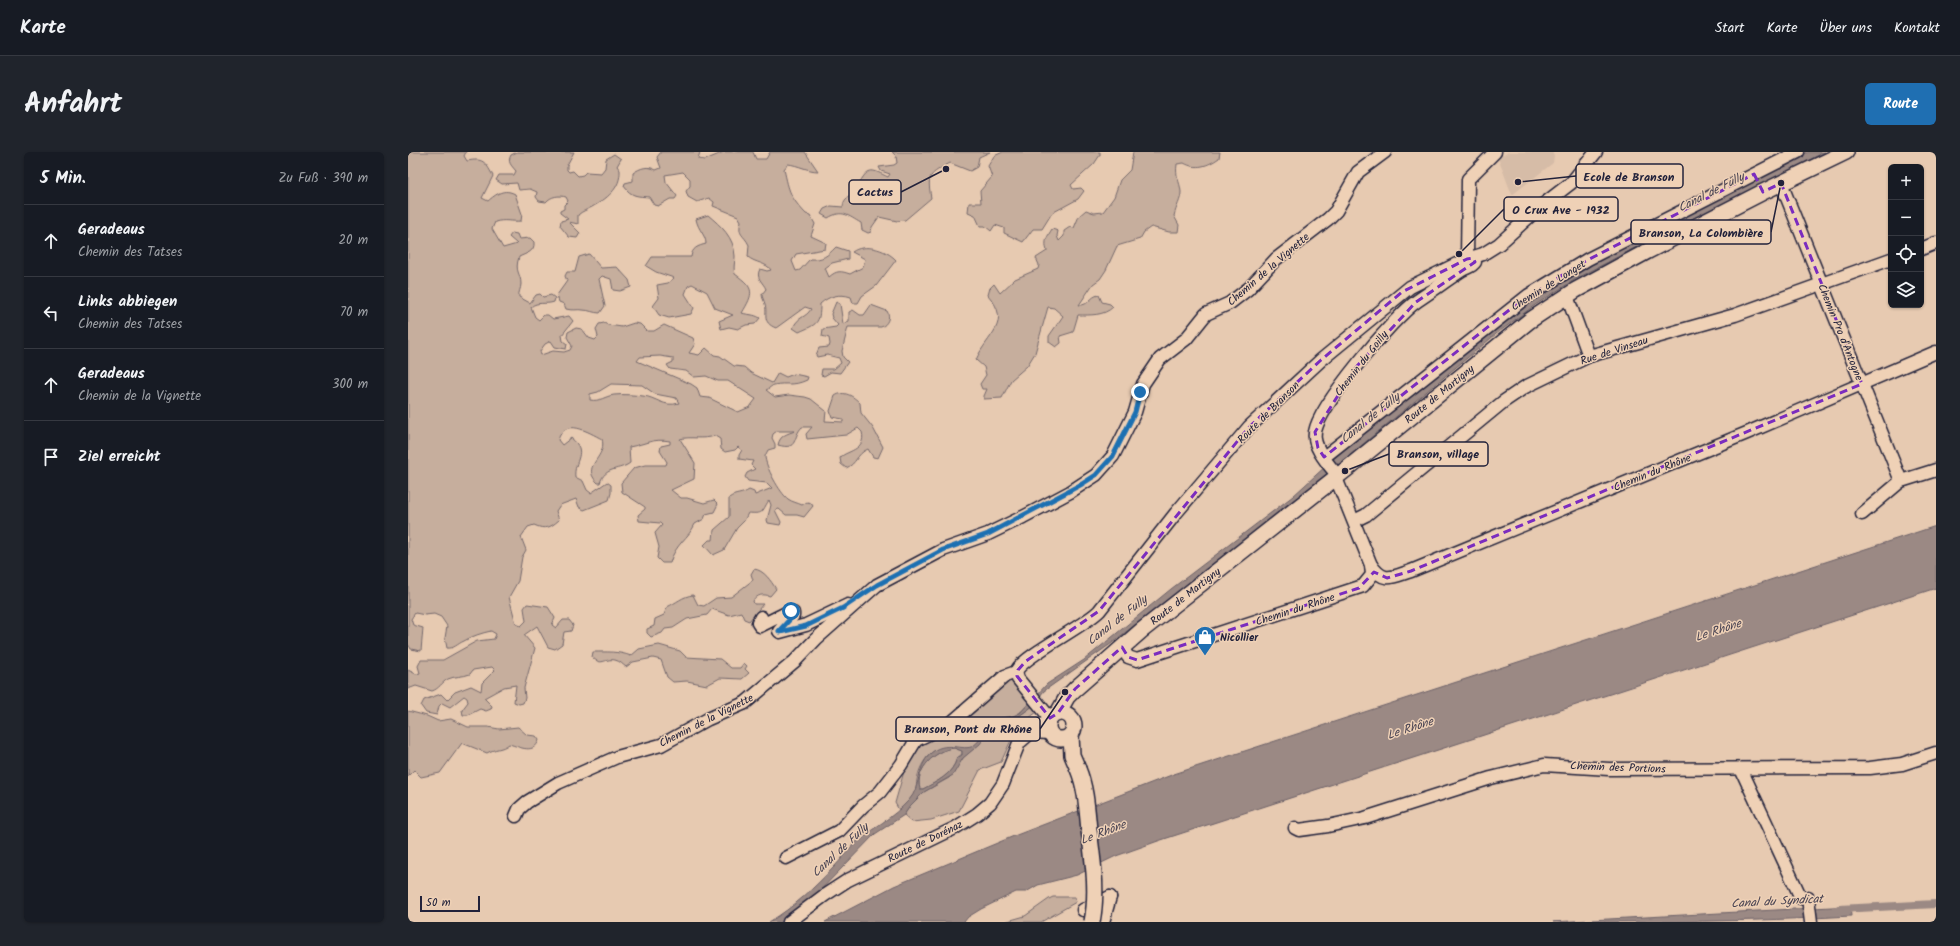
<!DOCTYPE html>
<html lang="de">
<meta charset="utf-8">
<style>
:root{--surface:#171b24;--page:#20242c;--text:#f1f3f6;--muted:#9ea1a6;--line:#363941;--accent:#1f6fb2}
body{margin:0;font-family:Kalam,sans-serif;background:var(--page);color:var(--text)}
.controls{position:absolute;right:12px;top:12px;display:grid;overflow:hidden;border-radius:6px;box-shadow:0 1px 3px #0004}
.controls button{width:36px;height:36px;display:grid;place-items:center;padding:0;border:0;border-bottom:1px solid var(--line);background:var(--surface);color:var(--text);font:20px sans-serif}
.scale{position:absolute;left:12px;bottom:10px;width:60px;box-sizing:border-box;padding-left:4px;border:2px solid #22223b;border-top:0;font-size:11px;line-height:14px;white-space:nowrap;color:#22223b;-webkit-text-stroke:3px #efd1b6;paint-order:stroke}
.stop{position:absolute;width:12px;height:12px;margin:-9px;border:3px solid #1f6fb2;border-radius:50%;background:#fff}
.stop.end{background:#1f6fb2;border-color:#fff;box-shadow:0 1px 4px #0008}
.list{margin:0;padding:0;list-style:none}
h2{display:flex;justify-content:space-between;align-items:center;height:52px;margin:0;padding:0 16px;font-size:17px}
h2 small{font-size:13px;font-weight:400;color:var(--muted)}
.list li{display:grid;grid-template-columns:26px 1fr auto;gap:12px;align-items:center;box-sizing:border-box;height:72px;padding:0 16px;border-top:1px solid var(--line)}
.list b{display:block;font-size:15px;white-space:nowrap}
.list p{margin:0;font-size:13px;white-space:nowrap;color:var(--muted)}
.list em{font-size:13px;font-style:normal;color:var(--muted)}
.icon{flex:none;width:22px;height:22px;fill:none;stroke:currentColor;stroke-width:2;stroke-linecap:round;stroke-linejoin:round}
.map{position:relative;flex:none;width:1528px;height:770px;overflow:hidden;border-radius:6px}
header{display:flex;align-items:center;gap:24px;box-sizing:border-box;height:56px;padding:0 20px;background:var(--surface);border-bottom:1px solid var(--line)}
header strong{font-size:19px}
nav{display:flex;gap:22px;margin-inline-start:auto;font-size:14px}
.intro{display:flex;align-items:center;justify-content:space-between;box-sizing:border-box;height:96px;padding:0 24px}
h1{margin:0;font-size:28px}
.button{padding:10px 18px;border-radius:6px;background:var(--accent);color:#fff;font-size:14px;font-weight:700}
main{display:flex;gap:24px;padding:0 24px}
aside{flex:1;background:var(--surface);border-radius:6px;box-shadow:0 1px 3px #0004}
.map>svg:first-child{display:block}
.built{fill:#d6bca7}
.green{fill:#c6ae9d;stroke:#74686c;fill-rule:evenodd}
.water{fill:#9b8984;stroke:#6b6067;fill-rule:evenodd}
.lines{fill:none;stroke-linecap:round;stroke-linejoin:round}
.canal{stroke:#9b8984;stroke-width:8}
.minor-casing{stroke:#22223b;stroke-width:15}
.major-casing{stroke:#22223b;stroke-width:18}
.minor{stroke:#efd1b6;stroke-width:12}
.major{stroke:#efd1b6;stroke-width:15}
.major-bridge-casing{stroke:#22223b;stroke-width:18;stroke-linecap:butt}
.major-bridge{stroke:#efd1b6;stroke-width:15}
.route{stroke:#1f6fb2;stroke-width:5}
.marked{fill:none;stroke:#7b2cbf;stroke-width:3;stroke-dasharray:8 5;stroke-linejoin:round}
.labels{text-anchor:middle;stroke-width:3;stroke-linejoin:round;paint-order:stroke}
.street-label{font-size:11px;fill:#22223b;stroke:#efd1b6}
.poi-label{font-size:11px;font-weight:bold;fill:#22223b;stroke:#efd1b6;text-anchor:start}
.water-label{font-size:12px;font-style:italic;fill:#464151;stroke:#efd1b6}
.leader{fill:none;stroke:#22223b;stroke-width:1.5}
.callout-dot{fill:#22223b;stroke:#efd1b6;stroke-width:1.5}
.callout{fill:#efd1b6;stroke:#22223b;stroke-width:1.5}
.callout-label{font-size:12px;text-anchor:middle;font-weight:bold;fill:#22223b}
</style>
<header>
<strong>Karte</strong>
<nav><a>Start</a><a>Karte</a><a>Über uns</a><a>Kontakt</a></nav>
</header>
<div class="intro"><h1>Anfahrt</h1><a class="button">Route</a></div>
<main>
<aside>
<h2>5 Min.<small>Zu Fuß · 390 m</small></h2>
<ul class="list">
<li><svg class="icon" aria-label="ahead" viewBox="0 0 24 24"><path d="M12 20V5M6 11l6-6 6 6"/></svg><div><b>Geradeaus</b><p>Chemin des Tatses</p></div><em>20 m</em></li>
<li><svg class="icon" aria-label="left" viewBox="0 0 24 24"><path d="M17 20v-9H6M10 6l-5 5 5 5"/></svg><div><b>Links abbiegen</b><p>Chemin des Tatses</p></div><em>70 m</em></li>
<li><svg class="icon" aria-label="ahead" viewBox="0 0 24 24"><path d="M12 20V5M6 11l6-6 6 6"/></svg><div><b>Geradeaus</b><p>Chemin de la Vignette</p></div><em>300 m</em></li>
<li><svg class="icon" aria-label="arrive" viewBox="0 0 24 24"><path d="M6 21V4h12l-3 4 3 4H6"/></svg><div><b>Ziel erreicht</b></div></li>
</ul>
</aside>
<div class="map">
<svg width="1528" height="770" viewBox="0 0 1528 770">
<rect width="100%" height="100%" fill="#e7cab1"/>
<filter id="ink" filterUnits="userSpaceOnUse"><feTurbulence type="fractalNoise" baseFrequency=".025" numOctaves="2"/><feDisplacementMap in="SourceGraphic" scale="8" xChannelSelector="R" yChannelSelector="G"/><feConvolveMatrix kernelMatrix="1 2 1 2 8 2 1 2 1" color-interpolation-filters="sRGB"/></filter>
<g filter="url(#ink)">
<path class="built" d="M1101,0h43l2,3 -1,8 -41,32 -14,-37z"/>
<g class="green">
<path d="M0,0h58l-2,4 3,5c16,-3 18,0 26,15l-11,22 6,3c8,-7 16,-13 27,-7l7,20 -1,7c-9,1 -17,-2 -26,1l-3,7 11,19 14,-4 -8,-7 3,-4 5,1 2,5 11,-1 4,4c1,10 -7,11 -15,15 -5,15 2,16 2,27 0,5 -3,8 -2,13l11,6 6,-8 4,-1 3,3 8,-2 4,3 -1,4c-8,3 -17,-1 -23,5l4,10 4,3 5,-5h4l5,4 16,-3 4,5 -11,14 1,6 4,3 -1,5 -11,-2 -4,-6 -6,3 -5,7 1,4 12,-4 11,1 6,-2 2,-4 -5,-9 1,-5 8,-4 6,1 7,9 6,2 3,-3 -2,-8 3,-5 5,-1 4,2 14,2 12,-4 6,1 7,7h7l10,-6 29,13 2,6 -6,9 10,2 7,-7 8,7 6,1 14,10 10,1 7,6 21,10 6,-10 8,4 8,-3 14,3 -1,3c-15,7 -20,2 -33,5 -2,0 -5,4 -8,5l9,7 14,-2 16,2 6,2 15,12 -1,10 18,1v-3l-11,-2 -2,-6 5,-15c9,-6 18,0 25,7l1,10 12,15 10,19 -5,11 -5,-1 -5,-8c-12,5 -11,15 -22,19l-5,-4 -1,-6c4,-7 27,-7 22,-26l-4,-4 -12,7 -39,4 -1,-5 6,-7h-10c-10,10 -3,24 -24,18 2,-10 9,-11 17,-14h-18l-4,3 -1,4 3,6v4l-7,2 -3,6c0,10 15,37 23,43 4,3 10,4 14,6l5,-3 4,1 2,3 -9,11 -7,-2h-11l-7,-6 -4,1 6,12 -1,3 -12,-2 -1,-3 4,-15 -2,-5c-8,13 -5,14 -21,13l-4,8 -7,7 -13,22 -11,5 -9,-10 5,-5h4l1,-10 15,-13v-19c6,-5 13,-3 20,-8l5,2 1,3 17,-7 -5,-5 -19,-2 -3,-4 2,-4 8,-4 -4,-4 2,-4 -14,-2v-4l3,-5 -4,-3 -3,3 -10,2 -4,-3 -1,-10 -5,-3c-13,4 -25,0 -35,3l15,24 -1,16 -23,11 10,8h6l17,5 10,-3 4,4 -4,8 -8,2 -2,5 -9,5c-6,14 -20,20 -25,39h-8l-5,-5 2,-11 -4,-14 7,-8 -2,-2 -21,-2 -1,-6 7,-6v-2l-23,-15 -1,-9 13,-15 11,-3h21l1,-3 -7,-11 1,-5 9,-2v-3c-17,-3 -24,3 -41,6l1,16c-10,8 -25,3 -30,20h-2c-15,-14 0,-21 4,-34 1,-3 1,-7 0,-10 -14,-7 -37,-22 -44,1l4,5 9,-7c18,14 2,23 4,39l8,4 4,9 4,3 16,-11 4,3v8l-2,7 -25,10 -5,-3 -3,-8 -16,6 -4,6 3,9c-9,8 -14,10 -25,5l-6,2 -7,10 5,13 -4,7 -4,24 -9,16 7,27 5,2 5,-5 -2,-13 3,-4 21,3 7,11 -3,7 4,3 7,-8h6l4,5 -2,6 -7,1 -2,12 -7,5 -7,-2 -11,-21 -13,9 11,13 -11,40 1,10 -2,5 -4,1 -5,-2 2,-17 -12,2 -20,11 8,8 -1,3 -5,2 -6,-2 -12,6h-5l-1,-5 6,-8 -1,-4 -3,-2 -14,11 -8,-4 -3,3 -2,9 -11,-2 -5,-7 3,-6 17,-6 6,6 8,-8 16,-6 10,5 1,-8 13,-13 -3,-3 -19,3 -3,4c-7,3 -16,2 -22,5 -6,3 -9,10 -16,12l-16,-5 -8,3v-19l8,4 4,-1 -2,-7 3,-6h22l34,-19 17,-2 2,-5 -5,-3c-9,2 -19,5 -27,10 -7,3 -10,8 -17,7l-2,-10 2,-12 -6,-9 -7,-3 -9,1 -10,-2 -4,6 2,6 10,3 -2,23 -10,-2 -3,-5zM252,204l13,2v4l-6,3 3,4 16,2 8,6 12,-1 12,5h10l28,18 -6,8 -12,5 -29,-14 -9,-1 -3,-9 -6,-4 -54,-23 3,-4zM203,232l31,1 13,9 21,4 3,5c-15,5 -23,-6 -36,-7 -9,-1 -20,-2 -29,-1 -9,1 -14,7 -24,5v-6l8,-2z"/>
<path d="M109,0h57l-7,13v5l2,2 4,-1 5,5 5,-1 3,-3 15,1 4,-5 1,-9 8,-5 7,5 -4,7 3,4c1,19 -14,29 -28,37 -5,3 -10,4 -14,8v9l-9,-2 11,11 -3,5 -8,-1 -9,-11 1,-5 7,-2 -8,-6v-2l4,-2v-4l4,-4 -2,-4c-7,-2 -15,-1 -20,5l-7,-1 -3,-4 1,-5 -7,-3 -11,1 -2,-7 -15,1 -6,-4 3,-5h15l2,-4c-5,-6 -9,-9 -5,-16z"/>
<path d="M253,0h39l-2,7 7,1 19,-8h29l3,7h10l4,-7h35l13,19c-10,0 -20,-6 -30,-7l-4,5c5,23 6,28 22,45l4,1 5,9 -4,12 15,7 -1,6 -29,5 -4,7 4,10 4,-1 10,-11c13,1 17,-3 26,-12l12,4v8l-16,4 -7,5 4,9c8,-7 12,-6 21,-3l13,-7 2,-8 -13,-7c12,-9 34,-3 44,8l-20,26 -14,10 -4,7h-5l-2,-6c-12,-4 -22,-1 -31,7 0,20 -3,20 -21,28l-6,-4c5,-12 13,-10 18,-19l-6,-2 -29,21c-15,-6 -8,-14 -11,-24 -1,-4 -3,-6 -3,-10l4,-5c-3,-7 -11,-11 -6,-20l7,2 4,-1c-4,-7 -16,-7 -23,-13l1,-12c-5,-11 -12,-9 -8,-24l-3,-5 -25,-10 1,-4 -5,-4 -12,4 -9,-5 -2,-6 4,-5v-7l-7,-7 -18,3 1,7 11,14 -2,3h-5l-12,7 -4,-1 -5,-8c-11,-1 -18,0 -25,-11l1,-3 8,-2v-8c7,-5 15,-8 23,-3l5,-2 -4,-11z"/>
<path d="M484,0h98l-11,5 -2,10 -7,4 -20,-8c-21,12 -23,11 -19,35l-26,22 -8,1 -18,-4 -7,10 -1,5 -3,1 -6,-3 -1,-7c-13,-7 -18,-14 -33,-5l-7,-4 3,-5 7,-3 12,1c1,-15 15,-10 25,-14l-8,-11c9,-16 13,-12 28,-5l2,-3 -9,-3 -2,-4 15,-2 3,-2 -1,-7z"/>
<path d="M595,0h97v3l-6,9 -23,21 2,4 8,-1 3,3 -6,8 -26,14 -10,16h-9l-10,13 -19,-9v-5l-9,-3 -4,6 -6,-5h-5l-5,-11 -7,-3 1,-9h12l-1,-12 12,-14 -4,-11 6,-10z"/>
<path d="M725,0h87l-1,6c-11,8 -23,12 -35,5l-7,1c-2,14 3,16 4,28 0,8 -5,15 -7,24l5,9 -1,7h-9l-18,-5 -7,5 -4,7 -23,7 -11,24 -6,9 -7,5 -14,21c10,1 11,-9 20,-10l3,7 8,2 3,3c-9,9 -23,8 -35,8l-5,17 -13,4 1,7 -5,4 -7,-5v-6l14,-20 -9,-8 -6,-1 -13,46 -8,13 -16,14 -9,18 -18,1v-3l3,-7h-5l-2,-5 6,-9 -2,-8 -8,-7c11,-26 37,-36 12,-65l2,-7 4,-4 6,9 15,-14 23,-10 1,-4 -3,-7 11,-7c-3,-10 0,-14 5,-22l6,2 -1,5 2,5 5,-5v-5l6,-4 4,1 5,-12 7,-6 8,3 9,-1 11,-15 6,-17 10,-10z"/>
<path d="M300,63c13,11 26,22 27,41 0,7 -2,11 0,18 20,14 19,19 7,39 6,2 12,1 18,5l-5,6 -9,1 -8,4 -9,-2 -8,2 -2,-8 14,-6 -18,-7 -8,-16 -15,-8 -4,2 -3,8 9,14 -3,6 -22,4 -10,-3 -6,-9 6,-8 -2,-13 11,-2 6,-5 -18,-6 -10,-6 6,-9h39c1,-9 7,-11 15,-13 0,-9 -8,-14 -10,-25z"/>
<path d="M181,102l12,14 16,-1 12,13 2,7 -11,4 -7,-1 -2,-11 -9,-3 -3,3 6,27 -5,7c-6,0 -11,-3 -17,-3 -6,-1 -10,1 -17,-1l-2,-5 -5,-2 -2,-7 10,-14 -2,-5 2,-4h8l4,-15z"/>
<path d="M428,150l4,2 3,20 6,-3v-9l4,-2 7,5h4l7,-10 16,6c4,6 0,14 -6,16h-33l-6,24 1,6 5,5 -8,11 -9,-1 -7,4 -3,-1 1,-6h12l7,-6 -2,-5 -12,-3 -10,2 -1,-2 3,-7 10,-1 1,-3 -1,-6 -7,-2 1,-7 13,-2 2,-2 -6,-7 -1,-4z"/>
<path d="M346,417c10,1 17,12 22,20l-6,7c-7,-2 -12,-2 -17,5l1,3h9l-14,17 -5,-2 -3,-7 -12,3 -17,-6 -5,6 -20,4 -14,9 -8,1 -3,4 -11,4 -4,-4v-4l7,-3 1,-7 9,-4 3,-8c9,-4 16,-11 26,-12l5,10 6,1 12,-8 15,-1 22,-17 -2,-6z"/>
<path d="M251,493l21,6 6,6 34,2 11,9h9l4,-5 3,3 -2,3 4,4 -7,6 -22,-1 -13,7 -20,-4 -14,1 -6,-5 -6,-17 -8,-2 -20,4 -7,5c-3,-2 -6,-6 -11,-7 -11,-2 -13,7 -23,-3l1,-5c14,0 25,-1 38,4l8,-7z"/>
<path d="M597,528l9,2 16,19c-16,23 -23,11 -38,22 -9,6 -11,22 -22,25 -15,4 -20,-7 -39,5 -7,6 -13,18 -14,27 -1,3 0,8 -2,12 -3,7 -11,13 -16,18l-4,-7 14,-49 10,-12z"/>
<path d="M625,554l4,6 -20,15 -16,35 -21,8 -21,41 -28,9 -19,2 -8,-7 6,-9 14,-14 25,-14 14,-20 19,-17 10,-15 7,-4 16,-3z"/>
<path d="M0,559l19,5 11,5 13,-2 17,8h20l11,2 19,-2 9,8 9,1 3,4c-5,15 -19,7 -30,4 -7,6 -14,4 -22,9l-25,-10 -22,30 -19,4 -7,-7 -6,6z"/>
<path d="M546,596l8,3v3l-5,4c-5,17 -19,23 -34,31h-3c-6,-20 16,-39 34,-41z"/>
<path d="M645,745h22l1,5 -35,20h-37l21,-6 24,-17z"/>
</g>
<g class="water">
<path d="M1400,0h17l-185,93 -66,35 -39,25 -39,29 -157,130 -227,179 -68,48 -14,17 -15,11 -16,3 -7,4 -12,18 -17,14 -10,17 -29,17 -14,14 -6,9 -29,19 -65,67 -26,21h-15c25,-15 45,-34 65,-55 7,-7 13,-16 20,-23 18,-16 39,-26 55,-44 12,-13 7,-32 21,-46 15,-15 34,-2 43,-8 8,-5 12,-17 18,-24l21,-5 8,-4 27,-29 37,-24 87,-71 122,-93 45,-41 179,-145 69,-43 66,-36zM546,596l8,3v4l-5,3c-5,17 -19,23 -34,31h-3c-6,-20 16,-39 34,-41z"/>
<path d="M1528,374v62l-778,253 -42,15 -39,19 -39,10 -12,7h-10l-35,17 -13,8 -4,5h-139l69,-36 120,-50 160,-62z"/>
<path d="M1442,754l1,10c-99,6 -198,6 -298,6z"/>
</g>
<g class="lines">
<path class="canal" d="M1431,757l97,-5"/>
<g class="minor-casing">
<g id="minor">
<path d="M1373,31l120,298"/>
<path d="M1513,97l15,-6"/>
<path d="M1059,107l1,-80 27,-27"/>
<path d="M1159,144l22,60"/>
<path d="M916,305l205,-162 59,-36 210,-107"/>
<path d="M930,324c-9,-11 -26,-29 -23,-44 4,-27 79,-115 102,-131 15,-10 30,-21 45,-31 5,-3 10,-3 13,-8"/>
<path d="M1454,362l39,-33 35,-11"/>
<path d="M946,369l12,-6 137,-113 22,-15 64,-31 146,-41 156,-56"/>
<path d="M963,413c13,19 21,12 40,6l336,-138 189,-81"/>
<path d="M353,465l-3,6 2,3 28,-14 5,1v3l-14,15 1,1 26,-7 42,-20"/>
<path d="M714,495l6,10 9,3 226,-74 9,-11 -1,-10 -35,-87"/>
<path d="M642,566l-32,-39c-1,-3 -2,-6 -1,-9 8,-15 66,-43 82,-59l77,-98 73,-86 72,-67 89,-73 57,-28 16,-5 16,-10 41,-37 31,-24 25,-31"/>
<path d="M623,580l18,1"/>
<path d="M1333,617l60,129"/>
<path d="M108,664l3,-7 8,-7 31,-19 59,-26 44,-12 47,-26 37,-16 50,-42 21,-22 61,-54 66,-35 45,-16 35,-17 47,-25 26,-17 17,-19 22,-44 8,-28 17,-25 26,-20 20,-25 24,-11 18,-14 28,-30 52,-40 8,-8 22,-39 27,-20"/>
<path d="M887,676l4,2 29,-4 37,-8 126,-40 53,-13 65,4 261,-1 32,-4 34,-11"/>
<path d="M378,706l53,-27 24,-25 17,-14 21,-27 15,-25 35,-17 54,-47 11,-4"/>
<path d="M1400,746l3,24"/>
<path d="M675,758l27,-13"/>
<path d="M381,770l36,-27 23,-15 107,-52 22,-14 13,-11 13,-19 16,-41 18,-16 12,-6"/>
<path d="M695,770l7,-25"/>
</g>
</g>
<g class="major-casing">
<g id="major">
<circle cx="653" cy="574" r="13"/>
<path d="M650,561l9,-16 8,-8 66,-58 207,-163 181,-147 47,-31 72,-39 115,-59 83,-40"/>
<path d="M663,583l1,20 6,14"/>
</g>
</g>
<use href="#minor" class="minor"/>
<use href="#major" class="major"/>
<g class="major-bridge-casing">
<path id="major-bridge" d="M670,617c8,19 9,41 11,61 4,31 9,61 3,92"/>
</g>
<use href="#major-bridge" class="major-bridge"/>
</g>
</g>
<g class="lines" filter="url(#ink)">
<path class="route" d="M383,459l2,5 -14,15 1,1 26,-6 37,-18 34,-23 66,-35 45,-16 94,-50 14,-9 17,-19 22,-44 5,-20"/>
</g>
<path class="marked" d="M1346,22l9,18 18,-9 81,201 -451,187 -24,7 -13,-6 -15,16 -222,72 -9,-3 -6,-10 -47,42 -17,24 -8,5 -33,-42 1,-6 8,-9 73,-50 150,-184 72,-67 81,-68 65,-33 6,-1 2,4 -59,40 -60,65 -41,65 3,16 6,9 194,-154 62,-39z"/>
<defs>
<g id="shop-pin" transform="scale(1.15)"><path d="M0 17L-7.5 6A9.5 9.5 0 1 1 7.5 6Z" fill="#1f6fb2" stroke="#efd1b6"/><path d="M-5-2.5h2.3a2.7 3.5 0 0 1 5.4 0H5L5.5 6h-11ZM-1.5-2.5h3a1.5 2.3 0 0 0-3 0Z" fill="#fff"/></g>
</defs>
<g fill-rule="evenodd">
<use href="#shop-pin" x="797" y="485"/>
</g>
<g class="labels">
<g class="street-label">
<text transform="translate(860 117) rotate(-41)" y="4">Chemin de la Vignette</text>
<text transform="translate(1140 133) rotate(-32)" y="4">Chemin de Longet</text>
<text transform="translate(1433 180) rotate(68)" y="4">Chemin Pro d'Antogne</text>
<text transform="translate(1206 198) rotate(-18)" y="4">Rue de Vinseau</text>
<text transform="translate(953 211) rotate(-52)" y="4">Chemin du Goilly</text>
<text transform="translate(1031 242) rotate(-39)" y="4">Route de Martigny</text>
<text transform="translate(860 260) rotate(-45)" y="4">Route de Branson</text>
<text transform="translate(1244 320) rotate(-22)" y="4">Chemin du Rhône</text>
<text transform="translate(777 444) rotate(-38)" y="4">Route de Martigny</text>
<text transform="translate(887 457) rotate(-18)" y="4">Chemin du Rhône</text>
<text transform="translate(298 568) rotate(-27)" y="4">Chemin de la Vignette</text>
<text transform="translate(1210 615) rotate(2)" y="4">Chemin des Portions</text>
<text transform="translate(517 689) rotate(-26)" y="4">Route de Dorénaz</text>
</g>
<g class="poi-label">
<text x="812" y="489">Nicollier</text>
</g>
<g class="water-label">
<text transform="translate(1303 40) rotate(-27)" y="4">Canal de Fully</text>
<text transform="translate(962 266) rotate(-39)" y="4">Canal de Fully</text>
<text transform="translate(709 468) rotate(-38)" y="4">Canal de Fully</text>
<text transform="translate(1310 478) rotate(-18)" y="4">Le Rhône</text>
<text transform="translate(1002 576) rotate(-18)" y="4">Le Rhône</text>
<text transform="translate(695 680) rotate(-21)" y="4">Le Rhône</text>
<text transform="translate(432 698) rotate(-43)" y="4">Canal de Fully</text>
<text transform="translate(1369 749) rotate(-3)" y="4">Canal du Syndicat</text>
</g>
</g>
<path class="leader" d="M1110 30L1168 24M538 17L493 40M1051 102L1096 57M1373 31L1363 80M937 319L981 302M657 540L632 577"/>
<g class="callout-dot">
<circle cx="1110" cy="30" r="4"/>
<circle cx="538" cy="17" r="4"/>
<circle cx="1051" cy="102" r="4"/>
<circle cx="1373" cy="31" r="4"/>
<circle cx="937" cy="319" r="4"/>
<circle cx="657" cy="540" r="4"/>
</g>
<g class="callout">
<rect x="1168" y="12" width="107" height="24" rx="4"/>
<rect x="441" y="28" width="52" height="24" rx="4"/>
<rect x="1096" y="45" width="114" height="24" rx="4"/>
<rect x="1223" y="68" width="140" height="24" rx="4"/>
<rect x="981" y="290" width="99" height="24" rx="4"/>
<rect x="488" y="565" width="144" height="24" rx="4"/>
</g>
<g class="callout-label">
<text x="1221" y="29">Ecole de Branson</text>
<text x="467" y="44">Cactus</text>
<text x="1153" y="62">O Crux Ave - 1932</text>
<text x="1293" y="85">Branson, La Colombière</text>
<text x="1030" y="306">Branson, village</text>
<text x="560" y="581">Branson, Pont du Rhône</text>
</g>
</svg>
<div class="controls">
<button>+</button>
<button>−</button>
<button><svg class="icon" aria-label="locate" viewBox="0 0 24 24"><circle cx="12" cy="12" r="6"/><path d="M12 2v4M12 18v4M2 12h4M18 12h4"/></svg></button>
<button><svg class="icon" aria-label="layers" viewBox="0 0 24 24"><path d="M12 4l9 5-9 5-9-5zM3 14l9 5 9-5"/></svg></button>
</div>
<div class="scale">50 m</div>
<div class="stop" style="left:383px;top:459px"></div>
<div class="stop end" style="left:732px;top:240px"></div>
</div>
</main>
